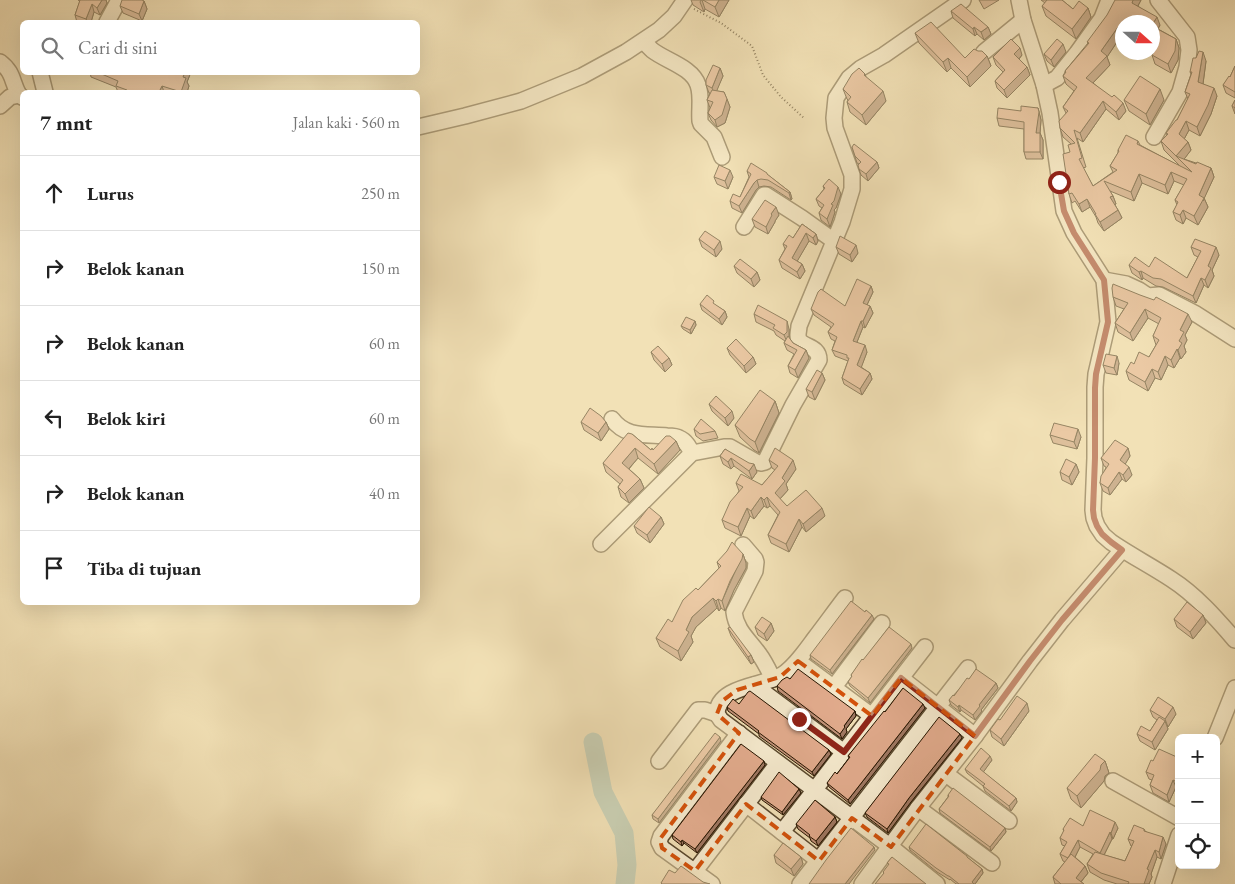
<!DOCTYPE html>
<html lang="id">
<meta charset="utf-8">
<style>
:root{--surface:#fff;--page:#f6f6f6;--text:#222;--muted:#767676;--line:#e0e0e0}
body{margin:0;font-family:"EB Garamond",serif;background:var(--page);color:var(--text)}
.controls{position:absolute;right:15px;bottom:15px;display:grid;overflow:hidden;border-radius:8px;box-shadow:0 5px 20px #0002}
.controls button{width:45px;height:45px;display:grid;place-items:center;padding:0;border:0;border-bottom:1px solid var(--line);background:var(--surface);color:var(--text);font:25px sans-serif}
.compass{position:absolute;left:1115px;top:15px;width:45px;height:45px;border-radius:50%;background:var(--surface);box-shadow:0 5px 20px #0002;rotate:111deg}
.stop{position:absolute;width:15px;height:15px;margin:-11px;border:4px solid #8f2418;border-radius:50%;background:#fff}
.stop.end{background:#8f2418;border-color:#fff;box-shadow:0 1px 5px #0008}
.list{margin:0;padding:0;list-style:none}
h2{display:flex;justify-content:space-between;align-items:center;height:65px;margin:0;padding:0 20px;font-size:21px}
h2 small{font-size:16px;font-weight:400;color:var(--muted)}
.list li{display:grid;grid-template-columns:32px 1fr auto;gap:15px;align-items:center;box-sizing:border-box;height:75px;padding:0 20px;border-top:1px solid var(--line)}
.list b{display:block;font-size:19px;white-space:nowrap}
.list em{font-size:16px;font-style:normal;color:var(--muted)}
.icon{flex:none;width:28px;height:28px;fill:none;stroke:currentColor;stroke-width:2;stroke-linecap:round;stroke-linejoin:round}
.map{position:relative;flex:none;width:1235px;height:884px;overflow:hidden}
.search{position:absolute;background:var(--surface);box-shadow:0 5px 20px #0002;left:20px;top:20px;width:400px;height:55px;display:flex;align-items:center;gap:12px;box-sizing:border-box;padding:0 18px;border-radius:8px;color:var(--muted);font-size:19px}
.panel{position:absolute;background:var(--surface);box-shadow:0 5px 20px #0002;left:20px;top:90px;width:400px;height:515px;border-radius:8px}
.map>svg:first-child{display:block}
.lines{fill:none;stroke-linecap:round;stroke-linejoin:round}
.river{stroke:#9cbcb3;stroke-width:19}
.minor-casing{stroke:#59482e;stroke-width:18}
.path{stroke:#261500;stroke-width:2;stroke-dasharray:1 2.5;stroke-linecap:butt}
.minor{stroke:#f7ecd0;stroke-width:15}
.wall{fill:#c3947a;stroke:#261500}
.shaded-wall{fill:#9f7863;stroke:#261500}
.building{fill:#e3ac8e;stroke:#261500}
.route{stroke:#8f2418;stroke-width:6}
.marked{fill:none;stroke:#d5520b;stroke-width:4;stroke-dasharray:10 6;stroke-linejoin:round}
</style>
<div class="map">
<svg width="1235" height="884" viewBox="0 0 1235 884">
<rect width="100%" height="100%" fill="#f2e1b7"/>
<filter id="stains"><feTurbulence type="fractalNoise" baseFrequency=".004" numOctaves="4"/><feColorMatrix values="0 0 0 0 .2 0 0 0 0 .09 0 0 0 0 .02 0 0 0 .5 -.17"/></filter>
<radialGradient id="worn" r=".72"><stop offset=".6" stop-color="#630" stop-opacity="0"/><stop offset="1" stop-color="#630" stop-opacity=".3"/></radialGradient>
<g class="lines">
<path class="river" d="M593,742l10,50 21,41 3,32 -2,19"/>
<g class="minor-casing">
<g id="minor">
<path d="M1019,0l4,20 21,65 6,28 14,98 10,22 30,47 4,42 -12,52 -1,13v71l-2,52 1,8 3,8 6,9 8,7c19,13 40,24 60,37 25,16 45,39 64,61"/>
<path d="M107,22l12,-22"/>
<path d="M644,41c2,3 5,6 8,9 14,11 40,17 46,35 4,11 1,24 2,36l1,3 13,13 8,20"/>
<path d="M984,52l39,-32"/>
<path d="M0,62c14,11 11,18 19,33"/>
<path d="M40,72l5,20"/>
<path d="M1044,85l13,-7 20,-25 25,-35 7,-18"/>
<path d="M0,106l10,-9 9,-2 3,2"/>
<path d="M418,127l47,-11 56,-15 61,-25 44,-24 33,-22 15,-14 11,-16"/>
<path d="M1154,137l26,-45 7,-25 2,-17 -2,-13 -29,-37"/>
<path d="M744,227l20,-32h2l36,23 32,23"/>
<path d="M1104,280l22,4 13,6 9,6 11,-1 37,19 39,25"/>
<path d="M612,419c14,19 34,15 55,17 4,0 9,0 12,2 7,3 10,9 13,15"/>
<path d="M601,544l91,-91 32,-6h6l26,15 5,1 4,-1 28,-57 26,-45c0,-17 -21,-11 -21,-25 0,-3 1,-6 1,-9l43,-104 10,-33v-14l-17,-47 -1,-10 2,-20 13,-20 12,-10 23,-13 79,-55"/>
<path d="M743,545l12,14 1,3 -1,9 -21,41c2,18 15,28 25,42 6,8 10,17 14,25"/>
<path d="M845,598c-10,13 -20,27 -30,40 -9,12 -23,33 -37,39 -18,9 -61,10 -61,37l4,6 170,127 46,37"/>
<path d="M798,661l74,55"/>
<path d="M901,678l74,58"/>
<path d="M754,685l90,67"/>
<path d="M834,687l48,-64"/>
<path d="M1215,738l20,-50"/>
<path d="M659,761l39,-51h7l12,4"/>
<path d="M946,774l63,47"/>
<path d="M1113,781l66,37"/>
<path d="M746,804l73,57"/>
<path d="M918,808l74,55"/>
<path d="M782,832l143,-185"/>
<path d="M695,871l83,-108"/>
<path d="M712,884l-50,-36 -3,-6 2,-6 78,-103"/>
<path d="M800,884l168,-216"/>
<path d="M862,884l56,-76 57,-72 55,-75 32,-41 60,-70"/>
<path d="M1163,884l16,-49"/>
</g>
</g>
<path class="path" d="M694,9l27,14 31,23 11,29 18,22 24,22"/>
<use href="#minor" class="minor"/>
</g>
<g class="wall">
<path d="M78,0h28l1,3 -7,12 -6,-3 -3,10h-14l-2,-7 5,-14z"/>
<path d="M691,0h38l-10,17 -14,-8 -1,3 -11,-7z"/>
<path d="M979,0h20l-15,9z"/>
<path d="M1041,0h21l11,9 15,-1 3,9 -15,22 -30,-23 -4,-10 3,-3z"/>
<path d="M1141,0l-3,6 22,19 -2,4 18,10 3,9 -1,12 -7,13 -16,-9 -3,-9 1,-2 -1,-1v-30h-30v15l-1,-1 -14,21 3,8 -17,18 33,28 -7,9 -13,-11 -23,33 -6,-4 9,29 -3,1 10,18 20,-14 -3,-6 8,-13v-3l20,-9 2,4 41,22 -17,-17 -3,-9 6,-6 -1,-2 11,-13 11,-21 -3,-7 6,-18 -1,-2 16,-11 -3,23 14,12 -6,18 -11,22 -11,-6 -5,9 4,3 3,8 -7,9 27,9 3,9 -10,21 4,9 -10,18 -12,-7 -3,6 -7,-4 -3,-8 4,-7 -2,-5 9,-15 -10,-4 -6,13 -26,-11 -8,18 -24,-10 3,5 3,8 -1,1 3,5 4,8 -18,13 -6,-8 -2,-6 -6,-10 -8,5 -7,-11 -3,2 -3,-9 2,-50 -8,-7 -3,-9 6,-15 -3,-6 11,-16 -8,-7 -3,-8 2,-4v-1l23,-28 -1,-1z"/>
<path d="M144,1l3,8 -5,12 -19,-8 -3,-7z"/>
<path d="M951,11l37,16 3,7 -7,6 -7,-6 -2,2 -22,-18z"/>
<path d="M915,33l50,25 22,-2 4,10 -21,21 -19,-19 -4,4 -28,-29z"/>
<path d="M1066,52l-12,15 -7,-6 -3,-7z"/>
<path d="M1022,55l-3,4 8,8 3,8 -23,23 -10,-10 -2,-7 8,-9 -7,-7 -3,-8z"/>
<path d="M1235,66v32l-9,-5 -3,-8 7,-8z"/>
<path d="M720,68l3,8 -7,15 8,1 6,15 -5,16 -8,4 -6,-7 -3,-7 2,-5 -3,-8 3,-7h-1l-3,-8z"/>
<path d="M90,72h101l-4,10 2,4 -2,6h-69l-2,-5 -25,-10z"/>
<path d="M865,74l1,3 20,24 -20,24 -16,-13 -3,-10 1,-2 -1,-1 -4,-10z"/>
<path d="M1124,100h40l-14,25 -21,-14z"/>
<path d="M1235,100v14l-3,-8z"/>
<path d="M1038,108l3,12 -1,13 3,7v19h-17l-2,-7v-23l-25,-3 -2,-8 24,-7z"/>
<path d="M852,147l25,15 2,6 -11,13 -7,-6 -2,-6v-5l-2,-1z"/>
<path d="M747,171l21,4 22,17 2,7 -1,1 -20,-13 -7,-1 -5,1 -3,3 -14,23 -10,-5 -2,-7 10,-4 9,-20z"/>
<path d="M714,177h19l-5,12 -11,-5z"/>
<path d="M823,186l18,8 -5,14 -2,2 1,2 -5,15 -9,-7 -2,-7 3,-5 -3,-2 -3,-7 8,-10z"/>
<path d="M779,215l-4,6v1l-7,12 -13,-7 -3,-8z"/>
<path d="M802,224l14,10 2,7 -2,4 -7,-4 -12,20 5,3 3,7 -5,8 -18,-11 -3,-8 6,-11 -2,-5 10,-6z"/>
<path d="M699,239l23,10 -6,8 -14,-10z"/>
<path d="M836,247l22,6 -6,9 -13,-8z"/>
<path d="M1191,247l28,8 -7,15 2,6 -6,12 -4,-3 -8,18 -33,-16 -7,-1 -13,-8 -1,2 -10,-7 -3,-8 58,13 11,-21 -4,-2z"/>
<path d="M734,266l23,6 3,8 -6,7 -17,-14z"/>
<path d="M871,286l2,6 -6,13 3,1 3,7 -8,15 -2,-1 -6,15 10,10 -6,15 9,6 2,6 -10,16 -18,-11 -2,-6 6,-17 -13,-5 -3,-6 3,-9 -4,-2 -3,-7 3,-5 -17,-12 -3,-6 34,-3z"/>
<path d="M1113,297l79,25 -7,13 2,5 -3,6 2,6 -5,7 -1,-1 -6,10 -6,-3 -7,15 -6,-2 -7,13 -19,-11 -3,-9 8,-7 15,-7 7,-12 -3,-9 6,-12 -11,-6 -15,23 -15,-9 -3,-9 9,-14 -8,-3z"/>
<path d="M700,304l15,1 10,6 2,6 -5,8 -20,-15z"/>
<path d="M754,314l35,15v9l4,5 13,7 3,8 -11,20 -8,-5 -2,-7 6,-12 -7,-4 -3,-7 1,-2 -9,-6 -2,-4 -18,-9z"/>
<path d="M695,321l1,4 -5,9 -8,-5 -2,-3z"/>
<path d="M727,348l26,9 3,7 -10,9 -16,-18z"/>
<path d="M651,352l18,6 3,7 -7,7 -11,-12z"/>
<path d="M1119,363l-2,12 -11,-2 -3,-8z"/>
<path d="M822,373l3,7 -10,20 -6,-3 -3,-8z"/>
<path d="M775,401l4,12 -20,40 -5,-3 -14,-13 -5,-12z"/>
<path d="M709,404l25,14 -6,8 -16,-15z"/>
<path d="M581,422h25l3,7 -8,12 -17,-11z"/>
<path d="M694,429l21,2 3,7 -15,3 -7,-5z"/>
<path d="M632,434l19,16h2l23,-9 4,9 -22,24 -20,-16 -9,11 11,10 4,9 -15,15 -8,-6 -3,-10 2,-3 -14,-12 -3,-9z"/>
<path d="M1050,435l31,2 -4,12 -24,-6z"/>
<path d="M1128,448l2,8 -5,8 7,11 -6,7 -4,-3 -12,16 -7,-4 -3,-8 6,-16 -2,-1 -3,-8z"/>
<path d="M725,449l32,23 -5,7 -18,-13 -3,3 -8,-5 -3,-8z"/>
<path d="M769,460l27,9 -10,15 2,6 -8,9 7,7 38,10 -19,16 -4,-5 -13,25 -18,-9 -3,-8 10,-20 -8,-9 -3,2 -3,-2 -10,13 -4,-3 -9,20 -16,-8 -3,-8 17,-29 -3,-8 26,2 13,-15 -3,-2z"/>
<path d="M1076,464l3,8 -7,13 -10,-5 -2,-8z"/>
<path d="M661,517l3,7 -14,19 -13,-10 -3,-7z"/>
<path d="M743,554l3,9v5l-12,22 -9,21 -4,-3 -2,3 -2,-3 -21,19 -5,9 2,6 -12,19 -21,-14 -4,-9 16,-16 26,-32 21,-22 -2,-6z"/>
<path d="M1203,615l3,8 -13,16 -16,-12 -3,-8z"/>
<path d="M874,619l-42,55 -21,-15 -1,-4z"/>
<path d="M771,623l3,8 -7,10 -9,-6 -3,-8z"/>
<path d="M728,628l23,27 3,7 -3,2 -20,-28z"/>
<path d="M912,648l-42,55 -20,-17 -2,-4 4,-5 -1,-2 12,-15z"/>
<path d="M790,679l65,32 1,5 -10,13 1,3 -5,7 -64,-48 -1,-5z"/>
<path d="M969,679l27,4 2,5 -17,22 1,1 -7,9 -14,-10 -1,2 -9,-7 -2,-5z"/>
<path d="M739,704l90,46 2,4 -17,22 -55,-40v-2l-31,-23 -1,-4z"/>
<path d="M925,708l-75,96 -21,-17 -2,-4 10,-9 12,-16 -1,-2 37,-44z"/>
<path d="M1150,710l26,4 -8,13 -1,-1 1,3 -13,21 -15,-9 -3,-7 13,-3 7,-11 -4,-3z"/>
<path d="M1029,711l-25,35 -12,-9 -2,-7 10,-10z"/>
<path d="M962,738l-51,64 -23,31 -21,-16 -2,-4z"/>
<path d="M721,741l-62,82 -6,-4 -1,-4z"/>
<path d="M1179,758v31l-3,-2 -7,15 -16,-9 -3,-8 2,-5 -3,-1 -3,-7 7,-11z"/>
<path d="M992,760l-9,12 33,26 1,4 -6,9 -26,-20 -2,-5 -16,-13 -2,-4z"/>
<path d="M1105,761l4,12 -4,3 -1,5 -23,27 -10,-9 -4,-11z"/>
<path d="M765,765l-68,88 -13,-10 -2,3 -9,-7 -1,-4z"/>
<path d="M788,780l11,9 2,4 -18,22 -21,-15 -1,-3z"/>
<path d="M948,795l57,33 1,4 -15,19 -51,-38 -1,-4 9,-12z"/>
<path d="M835,817l2,5 -19,24 -7,-5 -1,-3 -12,-9 -2,-5z"/>
<path d="M1083,826l35,2 -5,11h-1l-8,16 21,6 7,-15h-1l-3,-7 16,-10 1,2 21,13 -5,15 -4,-2 -6,17 1,3 -3,7h-32l-13,-4 -14,-8 -3,-8 6,-10 -13,-7 -5,10 10,9 3,7 -7,9 3,2h-29l-2,-7 12,-15 -2,-1 -3,-7 5,-8 -3,-1 -2,-7 4,-6 -1,-3z"/>
<path d="M909,847l59,11 14,11 1,4 -8,11h-19l-6,-5v1l-13,-8 -27,-22z"/>
<path d="M774,855l27,2 2,7 -9,12 -18,-13z"/>
</g>
<g class="shaded-wall">
<path d="M102,0h4l1,3 -7,12 -3,-7z"/>
<path d="M701,0h1l3,9 -1,3 -4,-10z"/>
<path d="M719,0h10l-10,17 -4,-10z"/>
<path d="M1133,0h8l-6,11 -3,-8z"/>
<path d="M144,1l3,8 -5,12 -3,-7z"/>
<path d="M92,4l2,8 -3,10h-3l-2,-3z"/>
<path d="M1088,8l3,9 -15,22 -4,-10z"/>
<path d="M1157,17l3,8 -5,9 -3,-9z"/>
<path d="M974,27l3,7 -2,2 -2,-7z"/>
<path d="M988,27l3,7 -7,6 -3,-8z"/>
<path d="M1118,27l3,9 -14,21 3,8 -21,22 -3,-9 15,-27z"/>
<path d="M1176,39l3,9 -1,12 -7,13 -3,-9z"/>
<path d="M1063,44l3,8 -12,15 -3,-7z"/>
<path d="M1020,48l2,7 -5,6 -3,-7z"/>
<path d="M1203,52l3,9 -4,30 -4,-9z"/>
<path d="M987,56l4,10 -21,21 -3,-10z"/>
<path d="M948,58l3,10 -4,4 -4,-10z"/>
<path d="M1027,67l3,8 -23,23 -3,-8z"/>
<path d="M720,68l3,8 -8,19 -3,-7z"/>
<path d="M185,72h6l-4,10 2,4 -2,6h-6l2,-15z"/>
<path d="M162,86l2,6h-5z"/>
<path d="M1214,88l3,8 -6,18 -11,22 -3,-9z"/>
<path d="M1160,89l4,11 -14,25 -4,-11z"/>
<path d="M883,91l3,10 -20,24 -4,-10z"/>
<path d="M727,99l3,8 -5,16 -8,4 -2,-7z"/>
<path d="M1103,101l3,8 -23,33 -3,-9z"/>
<path d="M1123,103l3,8 -7,9 -3,-8z"/>
<path d="M1038,108l3,12 -1,13 3,7v19l-3,-7 -4,-19z"/>
<path d="M1186,121l3,9 -7,13 -3,-9z"/>
<path d="M1188,142l3,8 -9,12 -6,-6z"/>
<path d="M877,162l2,6 -11,13 -2,-7z"/>
<path d="M1211,168l3,9 -11,24 1,-3 4,9 -10,18 -4,-9 5,-21z"/>
<path d="M730,170l3,7 -5,12 -3,-8z"/>
<path d="M1171,172l3,9 -6,13 -3,-9z"/>
<path d="M1139,174l3,9 -8,18 -3,-9z"/>
<path d="M757,180l2,7 -3,3 -14,23 -3,-7 15,-23z"/>
<path d="M838,187l3,7 -5,14 -2,2 1,2 -5,15 -3,-8 4,-15z"/>
<path d="M790,192l2,7 -1,1 -2,-7z"/>
<path d="M1113,196l3,8 -3,2 -3,-9z"/>
<path d="M1087,199l3,8 -8,5 -3,-8z"/>
<path d="M776,207l3,8 -4,6v1l-7,12 -2,-7 5,-13z"/>
<path d="M1118,210l4,8 -18,13 -4,-9z"/>
<path d="M1183,210l3,8 -3,6 -3,-9z"/>
<path d="M806,233l3,8 -14,24 -3,-7z"/>
<path d="M816,234l2,7 -2,4 -3,-7z"/>
<path d="M720,241l2,8 -6,8 -2,-7z"/>
<path d="M856,245l2,8 -6,9 -2,-7z"/>
<path d="M1216,247l3,8 -7,15 2,6 -6,12 -3,-8 3,-14z"/>
<path d="M802,264l3,7 -5,8 -3,-7z"/>
<path d="M1141,271l2,7 -1,2 -3,-8z"/>
<path d="M757,272l3,8 -6,7 -3,-8z"/>
<path d="M1201,278l3,7 -8,18 -3,-7z"/>
<path d="M871,286l2,6 -8,17 -2,-6z"/>
<path d="M870,306l3,7 -8,15 -2,-7z"/>
<path d="M1145,309l3,9 -15,23 -3,-8z"/>
<path d="M725,311l2,6 -5,8 -3,-6z"/>
<path d="M1188,314l4,8 -7,13 2,5 -3,6 2,6 -5,7 -3,-9 2,-20z"/>
<path d="M695,321l1,4 -5,9 -1,-4z"/>
<path d="M787,321l2,8v10l-2,3 -3,-7z"/>
<path d="M861,321l2,6 -8,20 -2,-6z"/>
<path d="M865,345l2,7 -7,19 -3,-6z"/>
<path d="M1177,349l3,9 -6,10 -3,-8z"/>
<path d="M806,350l3,8 -11,20 -3,-8z"/>
<path d="M1117,356l2,7 -2,12 -3,-7z"/>
<path d="M1165,356l3,9 -7,15 -3,-8z"/>
<path d="M753,357l3,7 -10,9 -2,-7z"/>
<path d="M669,358l3,7 -7,7 -3,-8z"/>
<path d="M1152,369l3,9 -7,13 -3,-9z"/>
<path d="M822,373l3,7 -10,20 -3,-8z"/>
<path d="M870,373l2,6 -10,16 -2,-6z"/>
<path d="M775,401l4,12 -20,40 -4,-11z"/>
<path d="M732,411l2,7 -6,8 -3,-8z"/>
<path d="M606,422l3,7 -8,12 -3,-8z"/>
<path d="M1078,429l3,8 -4,12 -3,-7z"/>
<path d="M676,441l4,9 -22,24 -4,-10z"/>
<path d="M635,448l3,10 -13,15 -3,-10z"/>
<path d="M1128,448l2,8 -7,12 -3,-8z"/>
<path d="M731,458l3,8 -3,3 -3,-7z"/>
<path d="M793,460l3,9 -10,15 2,6 -10,11 -3,-8 7,-15z"/>
<path d="M754,464l3,8 -5,7 -3,-8z"/>
<path d="M1076,464l3,8 -7,13 -3,-8z"/>
<path d="M1129,467l3,8 -6,7 -3,-7z"/>
<path d="M1119,472l3,7 -12,16 -2,-7z"/>
<path d="M640,479l4,9 -15,15 -4,-9z"/>
<path d="M761,497l3,9 -10,13 -3,-8z"/>
<path d="M767,497l3,9 -3,2 -3,-8z"/>
<path d="M747,508l3,8 -9,20 -3,-9z"/>
<path d="M822,508l3,8 -19,16 -3,-8z"/>
<path d="M661,517l3,7 -14,19 -3,-8z"/>
<path d="M799,519l3,8 -13,25 -3,-8z"/>
<path d="M743,554l3,9v5l-12,22 -9,21 -3,-10z"/>
<path d="M713,598l4,10 -21,19 -5,9 2,6 -12,19 -3,-10 8,-21 6,-13z"/>
<path d="M718,599l3,9 -2,3 -3,-10z"/>
<path d="M872,615l2,4 -42,55 -2,-4z"/>
<path d="M1203,615l3,8 -13,16 -3,-7z"/>
<path d="M771,623l3,8 -7,10 -3,-7z"/>
<path d="M911,644l1,4 -42,55 -2,-5z"/>
<path d="M751,655l3,7 -3,2 -3,-7z"/>
<path d="M996,683l2,5 -17,22 1,1 -7,9 -2,-5 6,-10z"/>
<path d="M1027,703l2,8 -25,35 -3,-7z"/>
<path d="M923,704l2,4 -75,96 -2,-4z"/>
<path d="M959,705l2,5 -1,2 -2,-5z"/>
<path d="M1173,707l3,7 -8,13 -3,-8z"/>
<path d="M855,711l1,5 -10,13 1,3 -5,7 -2,-5 4,-8z"/>
<path d="M1165,721l3,8 -13,21 -3,-8z"/>
<path d="M960,734l2,4 -51,64 -23,31 -1,-4 22,-31z"/>
<path d="M720,737l1,4 -62,82 -1,-4z"/>
<path d="M829,750l2,4 -17,22 -2,-4z"/>
<path d="M990,756l2,4 -10,14 -2,-5z"/>
<path d="M764,761l1,4 -68,88 -2,-4z"/>
<path d="M1105,761l4,12 -4,3 -1,5 -23,27 -4,-12 24,-31z"/>
<path d="M1173,780l3,7 -7,15 -2,-7z"/>
<path d="M799,789l2,4 -18,22 -1,-3z"/>
<path d="M1016,798l1,4 -6,9 -2,-5z"/>
<path d="M835,817l2,5 -19,24 -2,-5z"/>
<path d="M1115,822l3,6 -5,11 -2,-6z"/>
<path d="M1005,828l1,4 -15,19 -1,-4z"/>
<path d="M1110,832l2,7 -10,20 -2,-6z"/>
<path d="M1163,837l3,7 -5,15 -2,-7z"/>
<path d="M682,840l2,3 -2,3 -1,-4z"/>
<path d="M1078,840l2,7 -9,18 -3,-7z"/>
<path d="M874,847l1,3 -26,34h-4z"/>
<path d="M1155,850l2,7 -6,17 1,3 -3,7h-5l3,-15z"/>
<path d="M801,857l2,7 -9,12 -3,-7z"/>
<path d="M1085,866l3,7 -9,11 -3,-6z"/>
<path d="M982,869l1,4 -8,11h-3v-2z"/>
</g>
<g class="building">
<path d="M80,0h22l-5,8 -5,-4 -6,15 -11,-4z"/>
<path d="M122,0h20l2,1 -5,13 -19,-8z"/>
<path d="M703,0h16l-4,7z"/>
<path d="M1047,0h15l11,9 6,-8 9,7 -16,21 -30,-23z"/>
<path d="M1115,0h18l-1,3 25,14 -5,8v-3h-30v8l-4,-3 -17,24 6,5 -21,22 26,19 2,-2 9,8 -7,9 -13,-11 -23,32 -6,-3 8,28 -3,1 14,27 24,-16 -7,-4 9,-15 -1,-1 8,-15 12,6 -1,3 55,28 -31,-31 7,-7 -2,-1 10,-13h1l13,-26 -5,-2 7,-20h-2l3,-14h3l3,-7 4,1 -5,30 16,6 -6,17 -11,22 -11,-6 -7,13 9,8 -12,14 20,8 1,-2 14,6 -12,27 5,3 -10,18 -11,-6 -3,5 -7,-3 5,-10 -3,-2 12,-21 -16,-7 -6,13 -26,-11 -8,18 -27,-11 9,15 -3,1 8,13 -18,12 -5,-8h1l-9,-15 -8,5 -7,-11 -3,1 -6,-40 7,-2 -2,-7 7,-2 -15,-15 -1,-7 9,-10 -5,-4 14,-20 -14,-11 3,-4 -1,-1 24,-28 -2,-1 20,-27z"/>
<path d="M961,4l27,23 -7,5 -7,-5 -1,2 -22,-18z"/>
<path d="M931,22l34,36 9,-9 4,2h4l5,5 -20,21 -19,-19 -5,4 -28,-29z"/>
<path d="M1152,26l24,13 -1,12 -7,13 -16,-9 4,-7 -4,-2z"/>
<path d="M1011,39l9,9 -6,6 13,13 -23,23 -9,-9 10,-11 -12,-13z"/>
<path d="M1057,39l6,5 -12,16 -7,-6z"/>
<path d="M713,65l7,3 -8,20 -6,-3v-5z"/>
<path d="M1235,66v26l-12,-7 6,-9 1,1z"/>
<path d="M859,68l6,6 -1,1 19,16 -21,24 -15,-13 4,-5 -8,-8 9,-15z"/>
<path d="M97,72h88l-2,5 3,1 -5,14 -19,-6 -3,6h-32v-2l-11,-4 2,-5z"/>
<path d="M1140,76l20,13 -14,25 -22,-14z"/>
<path d="M712,90l12,2 3,7 -5,16 -7,5 -7,-7 5,-11 -6,-2z"/>
<path d="M1235,100v8l-3,-2z"/>
<path d="M1021,106l17,2 1,4 -3,21h4v19h-16v-30l-27,-4 1,-10 23,3z"/>
<path d="M854,144l23,18 -11,12 -7,-5 -1,-4 3,-3 -6,-6 -3,-9z"/>
<path d="M751,163l16,10v1l23,18 -1,1 -21,-13 -7,-1 -4,1 -3,3 -15,23 -9,-5 3,-7 7,3 11,-23 -4,-3z"/>
<path d="M719,165l11,5 -5,11 -11,-4z"/>
<path d="M829,179l9,8 -4,14 -3,3 2,1 -6,14 -8,-6 5,-8 -8,-6 9,-11 -2,-2z"/>
<path d="M765,200l11,7 -5,7 1,1 -6,12 -14,-8z"/>
<path d="M802,224l14,10 -3,4 -7,-5 -14,25 10,6 -5,8 -18,-12 8,-14 -4,-2 6,-9 4,3z"/>
<path d="M705,231l15,10 -6,9 -15,-11z"/>
<path d="M840,236l16,9 -6,10 -14,-8z"/>
<path d="M1195,239l21,8 -8,19 3,2 -6,12 -4,-2 -8,18 -32,-17 -8,-1 -12,-7 -2,1 -10,-7 6,-8 14,10 6,-10 32,21 14,-27 -10,-4z"/>
<path d="M740,259l17,13 -6,7 -17,-13z"/>
<path d="M857,279l14,7 -8,17 7,3 -7,15h-2l-8,20 12,4 -8,20 13,8 -10,16 -18,-11 7,-20h-2v-3l-15,-5 5,-13 -9,-5 6,-8 -23,-15 7,-17 3,-3 24,17z"/>
<path d="M1113,284l27,11 14,5 2,-3 32,17 -8,16 4,2 -5,9 3,2 -4,7 -1,-1 -6,11 -6,-4 -7,16 -6,-3 -7,13 -19,-11 5,-9 3,2 5,-12 10,5 10,-17 -6,-4 8,-18 -16,-9 -15,24 -15,-10 13,-20 -15,-6 -1,-9z"/>
<path d="M707,295l7,6 -1,2 12,8 -6,8 -19,-15z"/>
<path d="M758,305l29,16v11l-3,3 -11,-7 2,-3 -21,-11z"/>
<path d="M686,317l9,4 -5,9 -9,-4z"/>
<path d="M788,336l5,7 13,7 -11,20 -7,-4 9,-16 -13,-7z"/>
<path d="M736,339l17,18 -9,9 -17,-18z"/>
<path d="M658,346l11,12 -7,6 -11,-12z"/>
<path d="M1106,354l11,2 -3,12 -11,-3z"/>
<path d="M817,370l5,3 -10,19 -6,-3z"/>
<path d="M760,390l15,11 -20,41 -5,-3 -15,-14z"/>
<path d="M716,396l16,15 -7,7 -16,-14z"/>
<path d="M590,408l11,8 5,6 -8,11 -17,-11z"/>
<path d="M701,419l14,12 -15,3 -6,-5z"/>
<path d="M1054,423l24,6 -4,13 -24,-7z"/>
<path d="M628,433l4,1 19,16 1,-2 1,2 13,-14h4l6,5 -22,23 -19,-16 -13,15 18,16 -15,15 -7,-7 5,-7 -20,-17z"/>
<path d="M1115,440l13,8 -8,12 9,7 -6,8 -4,-3 -11,16 -8,-5 1,-7 8,-12 -8,-6z"/>
<path d="M775,448l18,12 -11,18 3,3 -10,12 12,13 19,-16 16,18 -19,16 -4,-5 -13,25 -18,-9 12,-23 -13,-15 -3,3 -3,-3 -10,14 -4,-3 -9,19 -16,-7 8,-18 13,-15 -7,-4 5,-9 21,11 16,-19 -9,-6z"/>
<path d="M725,449l24,14 5,1 -5,7 -18,-13 -3,4 -8,-6z"/>
<path d="M1066,459l10,5 -7,13 -9,-5z"/>
<path d="M649,507l12,10 -14,18 -13,-9z"/>
<path d="M732,542l11,12 -1,5 -12,22 -8,20 -4,-2 -2,2 -3,-3 -21,19 -6,13 3,2 -11,19 -22,-13 12,-19 4,3 11,-22 13,-12 2,2 23,-24 -4,-4 10,-11z"/>
<path d="M851,601l14,11 1,-2 6,5 -42,55 -20,-15z"/>
<path d="M1187,602l16,13 -13,17 -16,-13z"/>
<path d="M762,617l9,6 -7,11 -9,-7z"/>
<path d="M730,627l21,28 -3,2 -20,-29z"/>
<path d="M889,627l22,17 -43,54 -20,-16 4,-6 -1,-1 11,-16 1,1z"/>
<path d="M798,669l57,42 -11,15 1,1 -5,7 -63,-48 5,-6 5,-3 3,2z"/>
<path d="M976,669l20,14 -17,22 1,1 -7,9 -14,-10 -1,2 -9,-7 4,-5 1,1 13,-18 2,1z"/>
<path d="M903,688l20,16 -75,96 -21,-17 8,-11 2,2 13,-17 -2,-1 36,-45 1,1z"/>
<path d="M750,691l79,59 -17,22 -54,-40 1,-1 -32,-24 6,-8 6,5 9,-12z"/>
<path d="M1017,696l10,7 -26,36 -11,-9 8,-11 2,1z"/>
<path d="M1158,697l15,10 -8,12 -15,-9z"/>
<path d="M939,717l21,17 -51,64 -22,31 -22,-16z"/>
<path d="M1159,717l6,4 -13,21 -15,-8 4,-8 9,5z"/>
<path d="M715,733l5,4 -62,82 -6,-4z"/>
<path d="M741,744l23,17 -69,88 -13,-9 -1,2 -9,-7z"/>
<path d="M981,748l9,8 -10,13 36,29 -7,8 -26,-20 2,-2 -20,-15z"/>
<path d="M1159,749l20,9v6l-3,5 3,2v12l-6,-3 -6,15 -17,-10 4,-10 -8,-3 5,-12 2,1z"/>
<path d="M1095,754l10,7 -4,4 -1,5 -23,26 -10,-8z"/>
<path d="M779,772l20,17 -17,23 -21,-15z"/>
<path d="M953,788l52,40 -15,19 -51,-38 10,-13 -1,-1z"/>
<path d="M815,800l20,17 -19,24 -7,-5 1,-1 -14,-11z"/>
<path d="M1090,810l25,12 -4,11 -1,-1 -10,21 -22,-13 -10,18 -8,-4 7,-12 -7,-4 4,-8 -1,-1 7,-11 13,8z"/>
<path d="M926,824l37,29 4,3v1l15,12 -10,13 2,2h-15l-10,-8h-1l-12,-8 -27,-21z"/>
<path d="M1134,825l10,4v2l19,6 -4,15 -4,-2 -8,19 2,1 -5,14h-16l1,-2 -28,-9 -14,-9 8,-12 30,9 9,-20 -6,-2z"/>
<path d="M851,828l23,19 -29,37h-36l17,-24z"/>
<path d="M783,843l18,14 -10,12 -17,-14z"/>
<path d="M1071,854l14,12 -9,12 8,6h-23l-8,-7z"/>
<path d="M892,857l34,27h-51l9,-11 -1,-1 6,-8 -2,-1z"/>
<path d="M681,866l22,16 7,2h-48l-1,-1 8,-13 6,3z"/>
</g>
<g class="lines">
<path class="route" d="M799,719l45,33 57,-74 74,58 55,-75 32,-41 60,-70 -11,-8 -9,-8 -5,-8 -3,-8 -1,-8 2,-52v-70l1,-14 12,-52 -4,-42 -30,-47 -10,-22 -5,-29"/>
</g>
<path d="M0 0H1235V884H0ZM798,661l74,55 29,-38 74,58 -84,111 -39,-29 -33,43 -73,-57 -51,67 -33,-23 -2,-9 79,-106 -22,-19 5,-13 15,-11 43,-13z" fill="#f2e1b7" fill-opacity=".55" fill-rule="evenodd"/>
<path class="marked" d="M798,661l74,55 29,-38 74,58 -84,111 -39,-29 -33,43 -73,-57 -51,67 -33,-23 -2,-9 79,-106 -22,-19 5,-13 15,-11 43,-13z"/>
<rect width="100%" height="100%" filter="url(#stains)"/>
<rect width="100%" height="100%" fill="url(#worn)"/>
</svg>
<div class="controls">
<button>+</button>
<button>−</button>
<button><svg class="icon" aria-label="locate" viewBox="0 0 24 24"><circle cx="12" cy="12" r="6"/><path d="M12 2v4M12 18v4M2 12h4M18 12h4"/></svg></button>
</div>
<svg class="compass" viewBox="-18 -18 36 36"><path d="M0-13l5 13h-10z" fill="#e53935"/><path d="M0 13l5-13h-10z" fill="#767676"/></svg>
<div class="stop" style="left:1059px;top:182px"></div>
<div class="stop end" style="left:799px;top:719px"></div>
<div class="search"><svg class="icon" aria-label="search" viewBox="0 0 24 24"><circle cx="10" cy="10" r="6"/><path d="M15 15l6 6"/></svg>Cari di sini</div>
<section class="panel">
<h2>7 mnt<small>Jalan kaki · 560 m</small></h2>
<ul class="list">
<li><svg class="icon" aria-label="ahead" viewBox="0 0 24 24"><path d="M12 20V5M6 11l6-6 6 6"/></svg><div><b>Lurus</b></div><em>250 m</em></li>
<li><svg class="icon" aria-label="right" viewBox="0 0 24 24"><path d="M7 20v-9h11M14 6l5 5-5 5"/></svg><div><b>Belok kanan</b></div><em>150 m</em></li>
<li><svg class="icon" aria-label="right" viewBox="0 0 24 24"><path d="M7 20v-9h11M14 6l5 5-5 5"/></svg><div><b>Belok kanan</b></div><em>60 m</em></li>
<li><svg class="icon" aria-label="left" viewBox="0 0 24 24"><path d="M17 20v-9H6M10 6l-5 5 5 5"/></svg><div><b>Belok kiri</b></div><em>60 m</em></li>
<li><svg class="icon" aria-label="right" viewBox="0 0 24 24"><path d="M7 20v-9h11M14 6l5 5-5 5"/></svg><div><b>Belok kanan</b></div><em>40 m</em></li>
<li><svg class="icon" aria-label="arrive" viewBox="0 0 24 24"><path d="M6 21V4h12l-3 4 3 4H6"/></svg><div><b>Tiba di tujuan</b></div></li>
</ul>
</section>
</div>
